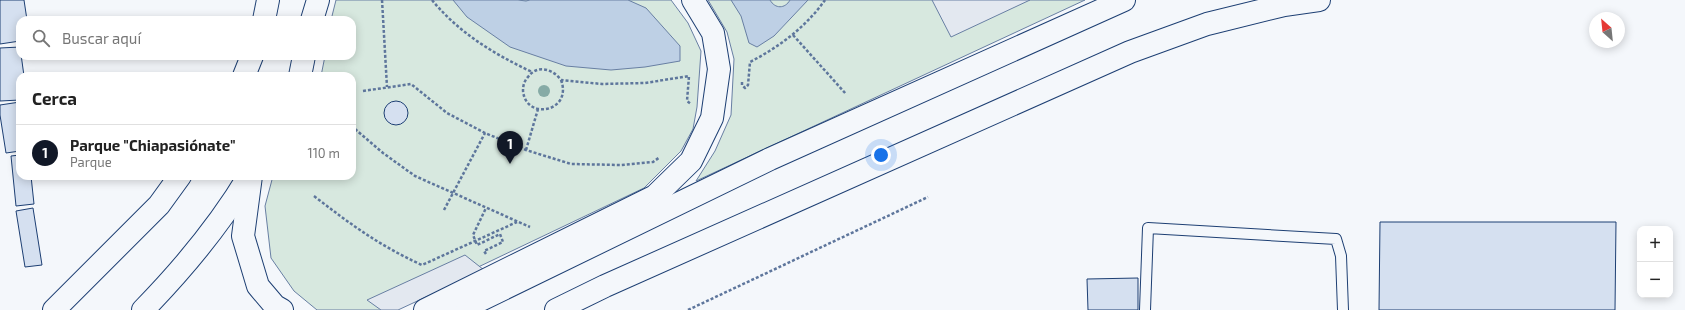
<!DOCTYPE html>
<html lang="es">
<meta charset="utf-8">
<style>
:root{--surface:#fff;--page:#f6f6f6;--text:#222;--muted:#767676;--line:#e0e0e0;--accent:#111827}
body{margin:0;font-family:"Exo 2",sans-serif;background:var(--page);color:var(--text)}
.controls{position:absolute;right:12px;bottom:12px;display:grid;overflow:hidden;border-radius:8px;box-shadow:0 2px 10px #0003}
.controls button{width:36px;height:36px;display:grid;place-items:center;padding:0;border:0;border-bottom:1px solid var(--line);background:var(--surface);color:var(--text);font:20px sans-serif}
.compass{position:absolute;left:1589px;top:12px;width:36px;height:36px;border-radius:50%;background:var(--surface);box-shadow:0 2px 10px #0003;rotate:333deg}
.you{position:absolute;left:881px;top:155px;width:14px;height:14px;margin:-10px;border:3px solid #fff;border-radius:50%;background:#1a73e8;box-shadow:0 0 0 6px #1a73e833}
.badge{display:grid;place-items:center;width:26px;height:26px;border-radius:50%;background:var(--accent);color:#fff;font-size:13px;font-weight:700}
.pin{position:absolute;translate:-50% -33px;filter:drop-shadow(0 1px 2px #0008)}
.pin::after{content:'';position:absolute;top:21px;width:14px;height:12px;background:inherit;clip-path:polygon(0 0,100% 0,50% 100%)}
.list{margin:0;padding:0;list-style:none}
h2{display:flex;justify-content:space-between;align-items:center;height:52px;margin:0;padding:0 16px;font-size:17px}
h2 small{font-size:13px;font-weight:400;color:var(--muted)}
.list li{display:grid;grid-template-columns:26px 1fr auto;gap:12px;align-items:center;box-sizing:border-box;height:56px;padding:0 16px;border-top:1px solid var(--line)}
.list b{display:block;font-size:15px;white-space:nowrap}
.list p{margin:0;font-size:13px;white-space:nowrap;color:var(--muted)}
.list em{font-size:13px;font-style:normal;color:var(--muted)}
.icon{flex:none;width:22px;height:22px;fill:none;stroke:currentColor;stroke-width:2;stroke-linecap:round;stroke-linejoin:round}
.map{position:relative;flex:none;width:1685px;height:310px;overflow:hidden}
.search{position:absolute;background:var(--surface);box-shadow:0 2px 10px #0003;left:16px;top:16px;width:340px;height:44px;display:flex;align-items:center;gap:10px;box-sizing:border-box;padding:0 14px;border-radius:12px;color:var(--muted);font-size:15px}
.panel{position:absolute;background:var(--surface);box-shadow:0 2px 10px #0003;left:16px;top:72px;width:340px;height:108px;border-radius:12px}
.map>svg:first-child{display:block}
.green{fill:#d7e8df;stroke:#687fa3}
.parking{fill:#e3e8f0;stroke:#687fa3}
.water{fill:#bed0e5;stroke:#687fa3}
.building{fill:#d5e0f0;stroke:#1d3f73}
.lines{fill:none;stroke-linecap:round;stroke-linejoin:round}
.service-casing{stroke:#1d3f73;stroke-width:12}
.primary-casing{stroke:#1d3f73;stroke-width:24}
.trunk-casing{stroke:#1d3f73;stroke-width:24}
.path{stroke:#5e769c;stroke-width:2.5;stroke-dasharray:3 2;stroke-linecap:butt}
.service{stroke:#f4f7fb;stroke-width:10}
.primary{stroke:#f4f7fb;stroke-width:22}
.trunk{stroke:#f4f7fb;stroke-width:22}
.tree{fill:#86aba6}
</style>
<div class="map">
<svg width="1685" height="310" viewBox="0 0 1685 310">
<rect width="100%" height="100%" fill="#f4f7fb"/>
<g class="green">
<path d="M336,0h335l17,23 13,28 -4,56 -4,22 -12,22 -37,37 -256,122h-71l-23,-19 -23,-33 -6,-52 8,-30h79v-100h-31l4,-20h27v-36h-21z"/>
<path d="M708,0h377l-389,181 19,-30 16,-36 3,-56 -7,-27z"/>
</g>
<g class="parking">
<path d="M932,0h98l-79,37z"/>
<path d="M465,255l19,15 -86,40h-17l-14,-10z"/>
</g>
<g class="water">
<path d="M453,0h65l8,1 4,-1h98l18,8 34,38v15l-35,6 -34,3 -45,-4 -56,-19 -43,-30z"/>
<path d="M731,0h39c5,9 15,9 20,0h18l-34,36 -17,11 -8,-4 -8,-27z"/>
</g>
<g class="building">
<path d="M0,0h24l3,20h-7v21l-20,3z"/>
<path d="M20,47l4,29h-4v24l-20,1v-53z"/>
<circle cx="396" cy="113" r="12"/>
<path d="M20,102v49l-14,2 -6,-38v-10z"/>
<path d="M20,155v21h11l3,28 -18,2 -5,-50z"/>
<path d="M33,208l9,57 -17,2 -9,-56z"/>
<path d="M1380,222h236l-1,88h-236z"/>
<path d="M1138,278v32h-50l-1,-31z"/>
</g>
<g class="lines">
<g class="service-casing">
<path id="service" d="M1145,310l3,-82 188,11 5,17 2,54"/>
</g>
<g class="primary-casing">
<g id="primary">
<path d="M143,310c38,-39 78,-87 106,-134"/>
<path d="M460,310l310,-151 354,-159"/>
<path d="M556,310l49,-24 525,-234 77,-28 77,-19 35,-5"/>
</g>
</g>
<g class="trunk-casing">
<g id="trunk">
<path d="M264,20l4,-20"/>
<path d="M312,20l6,-20"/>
<path d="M244,76l8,-20"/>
<path d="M300,76l4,-20"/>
<path d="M251,176l-8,60 15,50 17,20 7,4"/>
<path d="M54,310l105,-105 21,-29"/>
<path d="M425,310l230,-114 36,-35 21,-43 7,-49 -6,-36 -20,-33"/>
</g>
</g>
<g class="path">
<path d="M382,0l5,87"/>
<path d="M432,0c27,33 62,54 100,72"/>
<path d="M793,35l53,59"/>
<path d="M561,80c12,32 -35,41 -38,11 0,-5 1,-10 5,-14 9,-13 25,-8 33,3l41,4 43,-1 44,-7 -2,25 4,3"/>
<path d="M742,82v3l3,3 3,-3 2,-23c29,-15 56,-35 75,-62"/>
<path d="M363,91l48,-7 36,29 38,20 41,17 45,14 50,1 32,-3 7,-5"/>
<path d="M355,129l28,24 32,23 115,51"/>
<path d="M526,150l12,-41"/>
<path d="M314,196c36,28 66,50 108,69l95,-43"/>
<path d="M444,210l41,-77"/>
<path d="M486,254l-2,-3 19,-9 -3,-8 -23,11 -4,-10 13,-27"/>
<path d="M688,310l240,-113"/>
</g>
<use href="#service" class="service"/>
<use href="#primary" class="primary"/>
<use href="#trunk" class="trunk"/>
</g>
<circle class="tree" cx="544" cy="91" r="6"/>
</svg>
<div class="controls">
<button>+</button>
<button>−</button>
</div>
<svg class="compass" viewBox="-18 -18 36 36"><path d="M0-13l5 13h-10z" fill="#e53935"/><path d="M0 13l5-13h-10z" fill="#767676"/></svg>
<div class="you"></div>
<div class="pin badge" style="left:510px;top:164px">1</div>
<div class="search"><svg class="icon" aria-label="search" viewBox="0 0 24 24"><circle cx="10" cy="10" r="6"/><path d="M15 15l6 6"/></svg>Buscar aquí</div>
<section class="panel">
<h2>Cerca<small></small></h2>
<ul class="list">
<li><span class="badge">1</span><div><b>Parque &quot;Chiapasiónate&quot;</b><p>Parque</p></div><em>110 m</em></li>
</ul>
</section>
</div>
